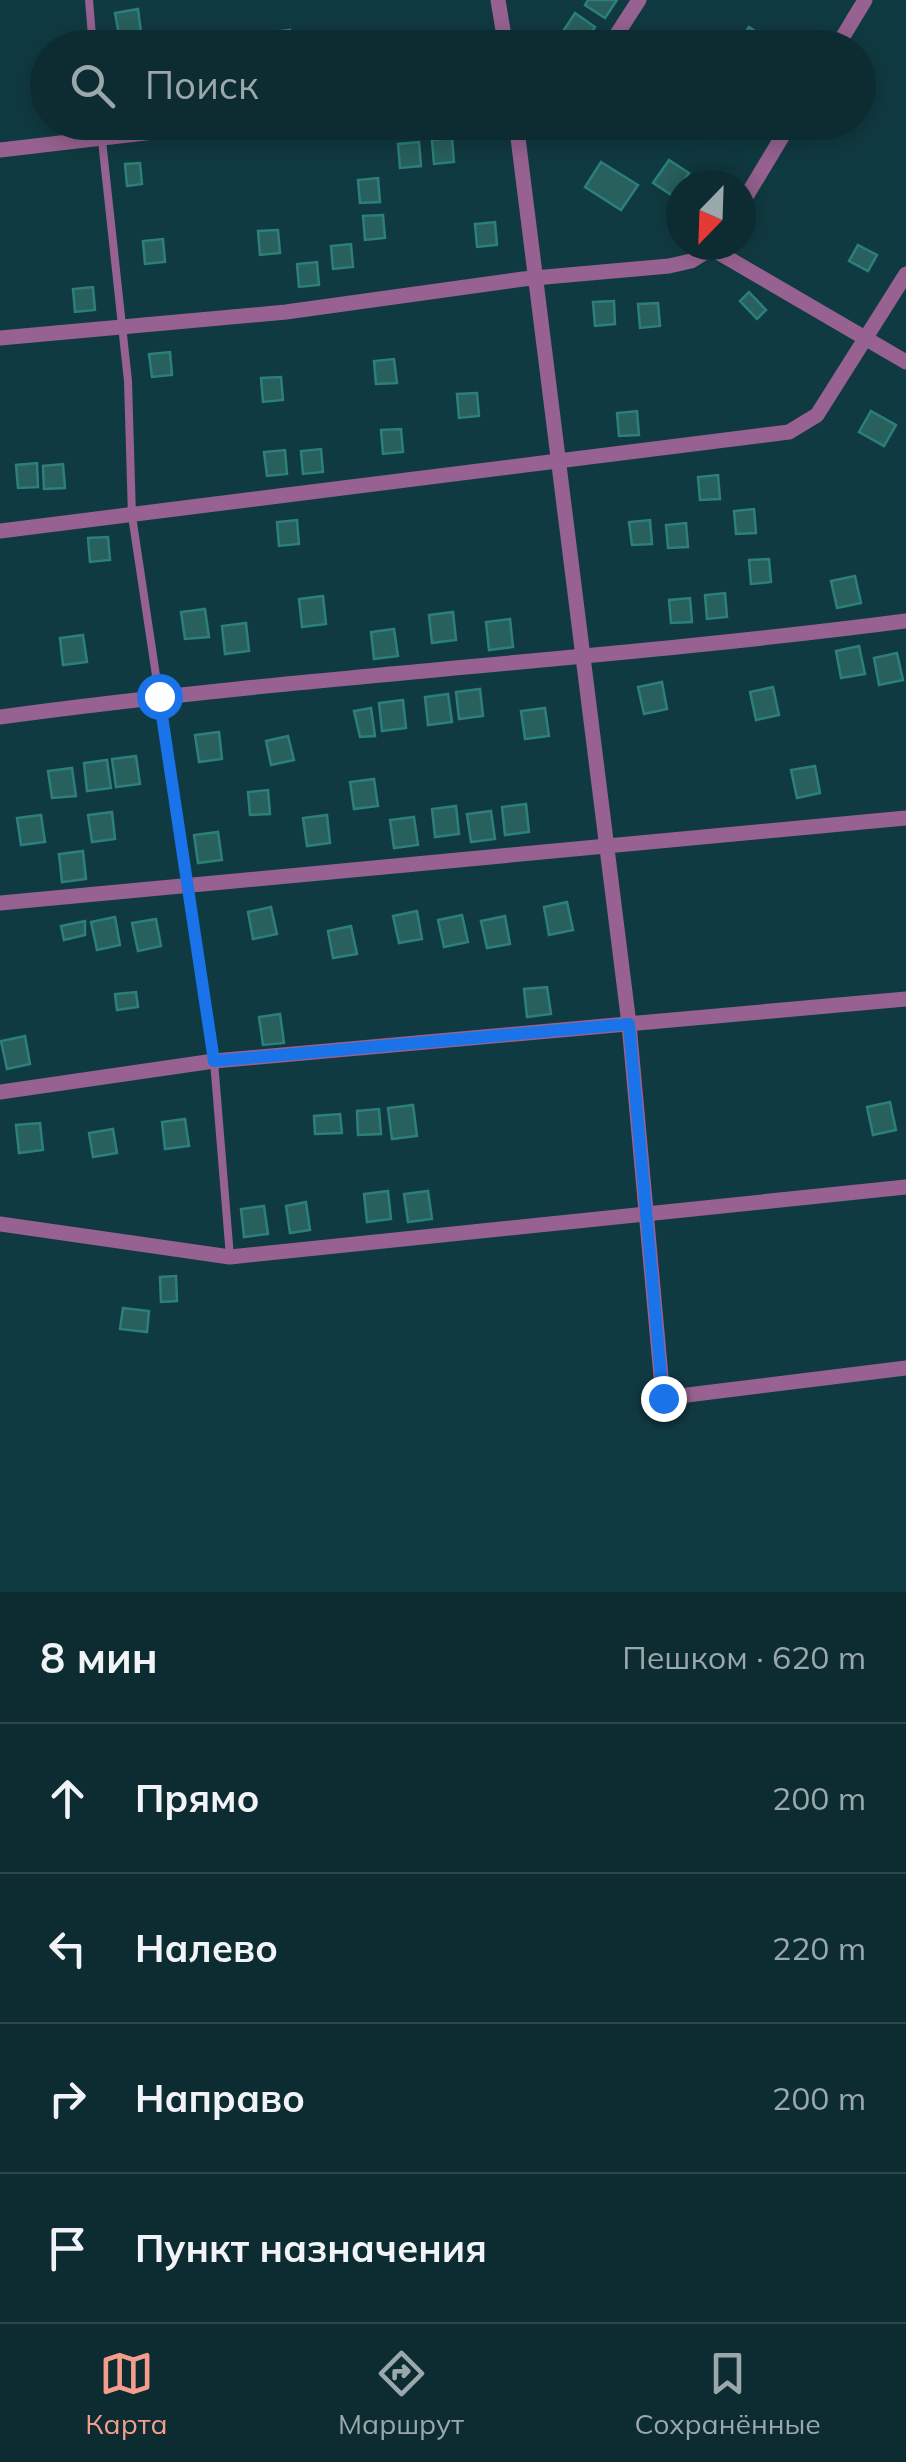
<!DOCTYPE html>
<html lang="ru">
<meta charset="utf-8">
<style>
:root{--surface:#0c2c31;--page:#1a383d;--text:#f1f3f6;--muted:#9aa7ab;--line:#2c484d;--accent:#f59d8d}
body{margin:0;font-family:Mulish,sans-serif;background:var(--page);color:var(--text)}
.compass{position:absolute;left:666px;top:170px;width:90px;height:90px;border-radius:50%;background:var(--surface);box-shadow:0 5px 25px #0003;rotate:203deg}
.stop{position:absolute;width:30px;height:30px;margin:-22px;border:8px solid #1a73e8;border-radius:50%;background:#fff}
.stop.end{background:#1a73e8;border-color:#fff;box-shadow:0 2px 10px #0008}
.list{margin:0;padding:0;list-style:none}
h2{display:flex;justify-content:space-between;align-items:center;height:130px;margin:0;padding:0 40px;font-size:42px}
h2 small{font-size:32px;font-weight:400;color:var(--muted)}
.list li{display:grid;grid-template-columns:65px 1fr auto;gap:30px;align-items:center;box-sizing:border-box;height:150px;padding:0 40px;border-top:2px solid var(--line)}
.list b{display:block;font-size:38px;white-space:nowrap}
.list em{font-size:32px;font-style:normal;color:var(--muted)}
.icon{flex:none;width:55px;height:55px;fill:none;stroke:currentColor;stroke-width:2;stroke-linecap:round;stroke-linejoin:round}
.map{position:relative;flex:none;width:906px;height:1592px;overflow:hidden}
.search{position:absolute;background:var(--surface);box-shadow:0 5px 25px #0003;left:30px;right:30px;top:30px;height:110px;display:flex;align-items:center;gap:25px;box-sizing:border-box;padding:0 35px;border-radius:55px;color:var(--muted);font-size:38px}
.sheet{height:730px;background:var(--surface)}
nav{display:flex;justify-content:space-around;align-items:center;box-sizing:border-box;height:140px;border-top:2px solid var(--line);background:var(--surface);font-size:28px;color:var(--muted)}
nav a{display:grid;justify-items:center;gap:5px}
nav .on{color:var(--accent)}
.map>svg:first-child{display:block}
.building{fill:#28605d;stroke:#2c7f7b;stroke-width:2.5}
.lines{fill:none;stroke-linecap:round;stroke-linejoin:round}
.service{stroke:#976291;stroke-width:8}
.minor{stroke:#976291;stroke-width:15}
.route{stroke:#1a73e8;stroke-width:12}
</style>
<div class="map">
<svg width="906" height="1592" viewBox="0 0 906 1592">
<rect width="100%" height="100%" fill="#103a41"/>
<g class="building">
<path d="M588,0h29l-12,18 -20,-13z"/>
<path d="M138,9l3,23 -22,3 -4,-22z"/>
<path d="M575,13l20,14 -14,21 -21,-12z"/>
<path d="M749,27l20,13 -5,8h-29z"/>
<path d="M290,30l2,18h-28l-1,-15z"/>
<path d="M452,138l2,24 -20,2 -2,-24z"/>
<path d="M419,142l2,24 -21,2 -2,-24z"/>
<path d="M669,160l20,13 -16,23 -20,-13z"/>
<path d="M601,162l37,23 -17,25 -36,-23z"/>
<path d="M140,163l2,21 -15,2 -2,-22z"/>
<path d="M378,178l2,24 -20,1 -2,-23z"/>
<path d="M383,215l2,23 -20,2 -2,-24z"/>
<path d="M495,222l2,23 -20,2 -2,-23z"/>
<path d="M278,230l2,23 -20,2 -2,-24z"/>
<path d="M163,239l2,23 -20,2 -2,-23z"/>
<path d="M351,244l2,23 -20,2 -2,-23z"/>
<path d="M858,245l19,10 -9,16 -19,-10z"/>
<path d="M317,262l2,23 -20,2 -2,-23z"/>
<path d="M93,287l2,23 -20,2 -2,-23z"/>
<path d="M749,292l17,18 -9,9 -17,-18z"/>
<path d="M614,301l1,23 -20,2 -2,-24z"/>
<path d="M658,303l2,23 -20,2 -2,-24z"/>
<path d="M170,352l2,23 -20,2 -3,-23z"/>
<path d="M394,359l3,24 -21,1 -2,-23z"/>
<path d="M281,377l2,23 -20,2 -2,-24z"/>
<path d="M477,393l2,23 -20,2 -2,-24z"/>
<path d="M637,411l2,24 -20,1 -2,-23z"/>
<path d="M871,411l25,14 -12,21 -25,-14z"/>
<path d="M401,429l2,23 -20,2 -2,-24z"/>
<path d="M321,449l2,23 -20,2 -2,-23z"/>
<path d="M285,450l2,24 -20,2 -3,-24z"/>
<path d="M37,463l1,24 -20,1 -2,-23z"/>
<path d="M63,464l2,24 -21,1 -1,-23z"/>
<path d="M718,475l2,24 -20,1 -2,-23z"/>
<path d="M754,509l2,24 -20,1 -2,-23z"/>
<path d="M297,520l2,24 -20,2 -2,-24z"/>
<path d="M650,520l2,24 -20,1 -3,-23z"/>
<path d="M686,523l2,24 -20,1 -2,-23z"/>
<path d="M108,537l2,23 -20,2 -2,-24z"/>
<path d="M769,559l2,23 -20,2 -2,-24z"/>
<path d="M855,576l6,27 -24,5 -6,-27z"/>
<path d="M725,593l2,24 -20,2 -2,-24z"/>
<path d="M323,596l3,28 -24,3 -3,-28z"/>
<path d="M690,598l2,24 -21,1 -2,-23z"/>
<path d="M205,609l4,28 -24,2 -4,-27z"/>
<path d="M453,612l3,28 -24,3 -3,-28z"/>
<path d="M510,619l3,28 -24,3 -3,-28z"/>
<path d="M246,623l3,28 -24,3 -3,-28z"/>
<path d="M394,629l4,27 -24,3 -3,-27z"/>
<path d="M83,635l4,27 -24,3 -3,-27z"/>
<path d="M859,646l6,28 -24,4 -5,-27z"/>
<path d="M897,653l6,27 -24,5 -5,-27z"/>
<path d="M662,682l5,27 -23,5 -6,-27z"/>
<path d="M773,687l6,28 -23,5 -6,-28z"/>
<path d="M480,689l3,27 -24,3 -3,-27z"/>
<path d="M448,694l4,28 -24,3 -3,-28z"/>
<path d="M403,700l3,28 -24,3 -3,-28z"/>
<path d="M371,708l4,28 -15,1 -6,-26z"/>
<path d="M545,708l4,28 -24,3 -4,-28z"/>
<path d="M219,732l3,27 -23,3 -4,-27z"/>
<path d="M288,736l6,24 -23,5 -5,-24z"/>
<path d="M136,756l4,28 -24,3 -4,-28z"/>
<path d="M107,760l4,28 -24,3 -3,-28z"/>
<path d="M815,766l5,27 -23,5 -6,-28z"/>
<path d="M72,768l4,28 -24,2 -4,-27z"/>
<path d="M374,779l4,27 -24,3 -4,-27z"/>
<path d="M268,790l2,24 -20,1 -2,-23z"/>
<path d="M526,804l3,28 -24,3 -3,-28z"/>
<path d="M456,806l3,28 -24,3 -3,-28z"/>
<path d="M491,811l4,28 -24,3 -4,-28z"/>
<path d="M112,812l3,27 -23,3 -4,-27z"/>
<path d="M41,815l4,27 -24,3 -4,-27z"/>
<path d="M327,815l3,28 -23,3 -4,-28z"/>
<path d="M414,817l4,28 -24,3 -4,-28z"/>
<path d="M218,832l4,28 -24,3 -4,-28z"/>
<path d="M83,851l3,28 -24,3 -3,-28z"/>
<path d="M567,902l6,28 -24,5 -5,-28z"/>
<path d="M271,907l6,27 -24,5 -5,-27z"/>
<path d="M417,911l5,28 -23,4 -6,-27z"/>
<path d="M462,915l6,27 -24,5 -6,-27z"/>
<path d="M505,916l5,28 -23,4 -6,-27z"/>
<path d="M115,917l5,28 -23,5 -6,-28z"/>
<path d="M156,919l5,27 -23,5 -6,-28z"/>
<path d="M85,921v14l-21,5 -3,-14z"/>
<path d="M351,926l6,28 -24,4 -5,-27z"/>
<path d="M547,987l4,27 -24,3 -3,-28z"/>
<path d="M136,992l2,15 -21,3 -2,-16z"/>
<path d="M280,1014l4,29 -21,2 -4,-28z"/>
<path d="M25,1036l5,28 -23,5 -6,-28z"/>
<path d="M890,1102l6,28 -23,5 -6,-28z"/>
<path d="M413,1105l4,31 -25,3 -4,-31z"/>
<path d="M379,1109l2,25 -23,1 -1,-24z"/>
<path d="M340,1114l2,19 -27,1 -1,-18z"/>
<path d="M185,1119l4,27 -24,3 -3,-27z"/>
<path d="M40,1123l3,27 -24,3 -3,-28z"/>
<path d="M113,1129l4,24 -24,4 -4,-24z"/>
<path d="M388,1191l3,28 -24,3 -3,-28z"/>
<path d="M428,1191l4,28 -24,3 -4,-28z"/>
<path d="M306,1202l4,28 -20,3 -4,-27z"/>
<path d="M264,1206l4,28 -24,3 -3,-28z"/>
<path d="M176,1276l1,25 -16,1 -1,-25z"/>
<path d="M123,1308l26,3 -2,21 -27,-3z"/>
</g>
<g class="lines">
<g class="service">
<path d="M89,0l4,48"/>
<path d="M100,122l28,259 4,135 82,545 16,196"/>
</g>
<g class="minor">
<path d="M498,0l8,48"/>
<path d="M608,48l31,-48"/>
<path d="M836,48l29,-48"/>
<path d="M516,122l113,902 34,374 243,-30"/>
<path d="M0,150l239,-28"/>
<path d="M741,205l50,-83"/>
<path d="M714,250l192,112"/>
<path d="M0,338l286,-26 237,-33 146,-13 22,-5 26,-16"/>
<path d="M0,531l789,-99 28,-17 89,-141"/>
<path d="M0,717c301,-41 605,-57 906,-96"/>
<path d="M0,903l906,-85"/>
<path d="M0,1092l214,-31 692,-62"/>
<path d="M0,1224l230,33 676,-70"/>
</g>
</g>
<g class="lines">
<path class="route" d="M159,696l55,365 415,-37 34,374"/>
</g>
</svg>
<svg class="compass" viewBox="-18 -18 36 36"><path d="M0-13l5 13h-10z" fill="#e53935"/><path d="M0 13l5-13h-10z" fill="#9aa7ab"/></svg>
<div class="stop" style="left:159px;top:696px"></div>
<div class="stop end" style="left:663px;top:1398px"></div>
<div class="search"><svg class="icon" aria-label="search" viewBox="0 0 24 24"><circle cx="10" cy="10" r="6"/><path d="M15 15l6 6"/></svg>Поиск</div>
</div>
<section class="sheet">
<h2>8 мин<small>Пешком · 620 m</small></h2>
<ul class="list">
<li><svg class="icon" aria-label="ahead" viewBox="0 0 24 24"><path d="M12 20V5M6 11l6-6 6 6"/></svg><div><b>Прямо</b></div><em>200 m</em></li>
<li><svg class="icon" aria-label="left" viewBox="0 0 24 24"><path d="M17 20v-9H6M10 6l-5 5 5 5"/></svg><div><b>Налево</b></div><em>220 m</em></li>
<li><svg class="icon" aria-label="right" viewBox="0 0 24 24"><path d="M7 20v-9h11M14 6l5 5-5 5"/></svg><div><b>Направо</b></div><em>200 m</em></li>
<li><svg class="icon" aria-label="arrive" viewBox="0 0 24 24"><path d="M6 21V4h12l-3 4 3 4H6"/></svg><div><b>Пункт назначения</b></div></li>
</ul>
</section>
<nav>
<a class="on"><svg class="icon" aria-label="map" viewBox="0 0 24 24"><path d="M3 6l6-2 6 2 6-2v14l-6 2-6-2-6 2zM9 4v14M15 6v14"/></svg>Карта</a>
<a><svg class="icon" aria-label="directions" viewBox="0 0 24 24"><path d="M12 3l9 9-9 9-9-9zM9 14v-3h6M13 9l2 2-2 2"/></svg>Маршрут</a>
<a><svg class="icon" aria-label="saved" viewBox="0 0 24 24"><path d="M7 4h10v16l-5-4-5 4z"/></svg>Сохранённые</a>
</nav>
